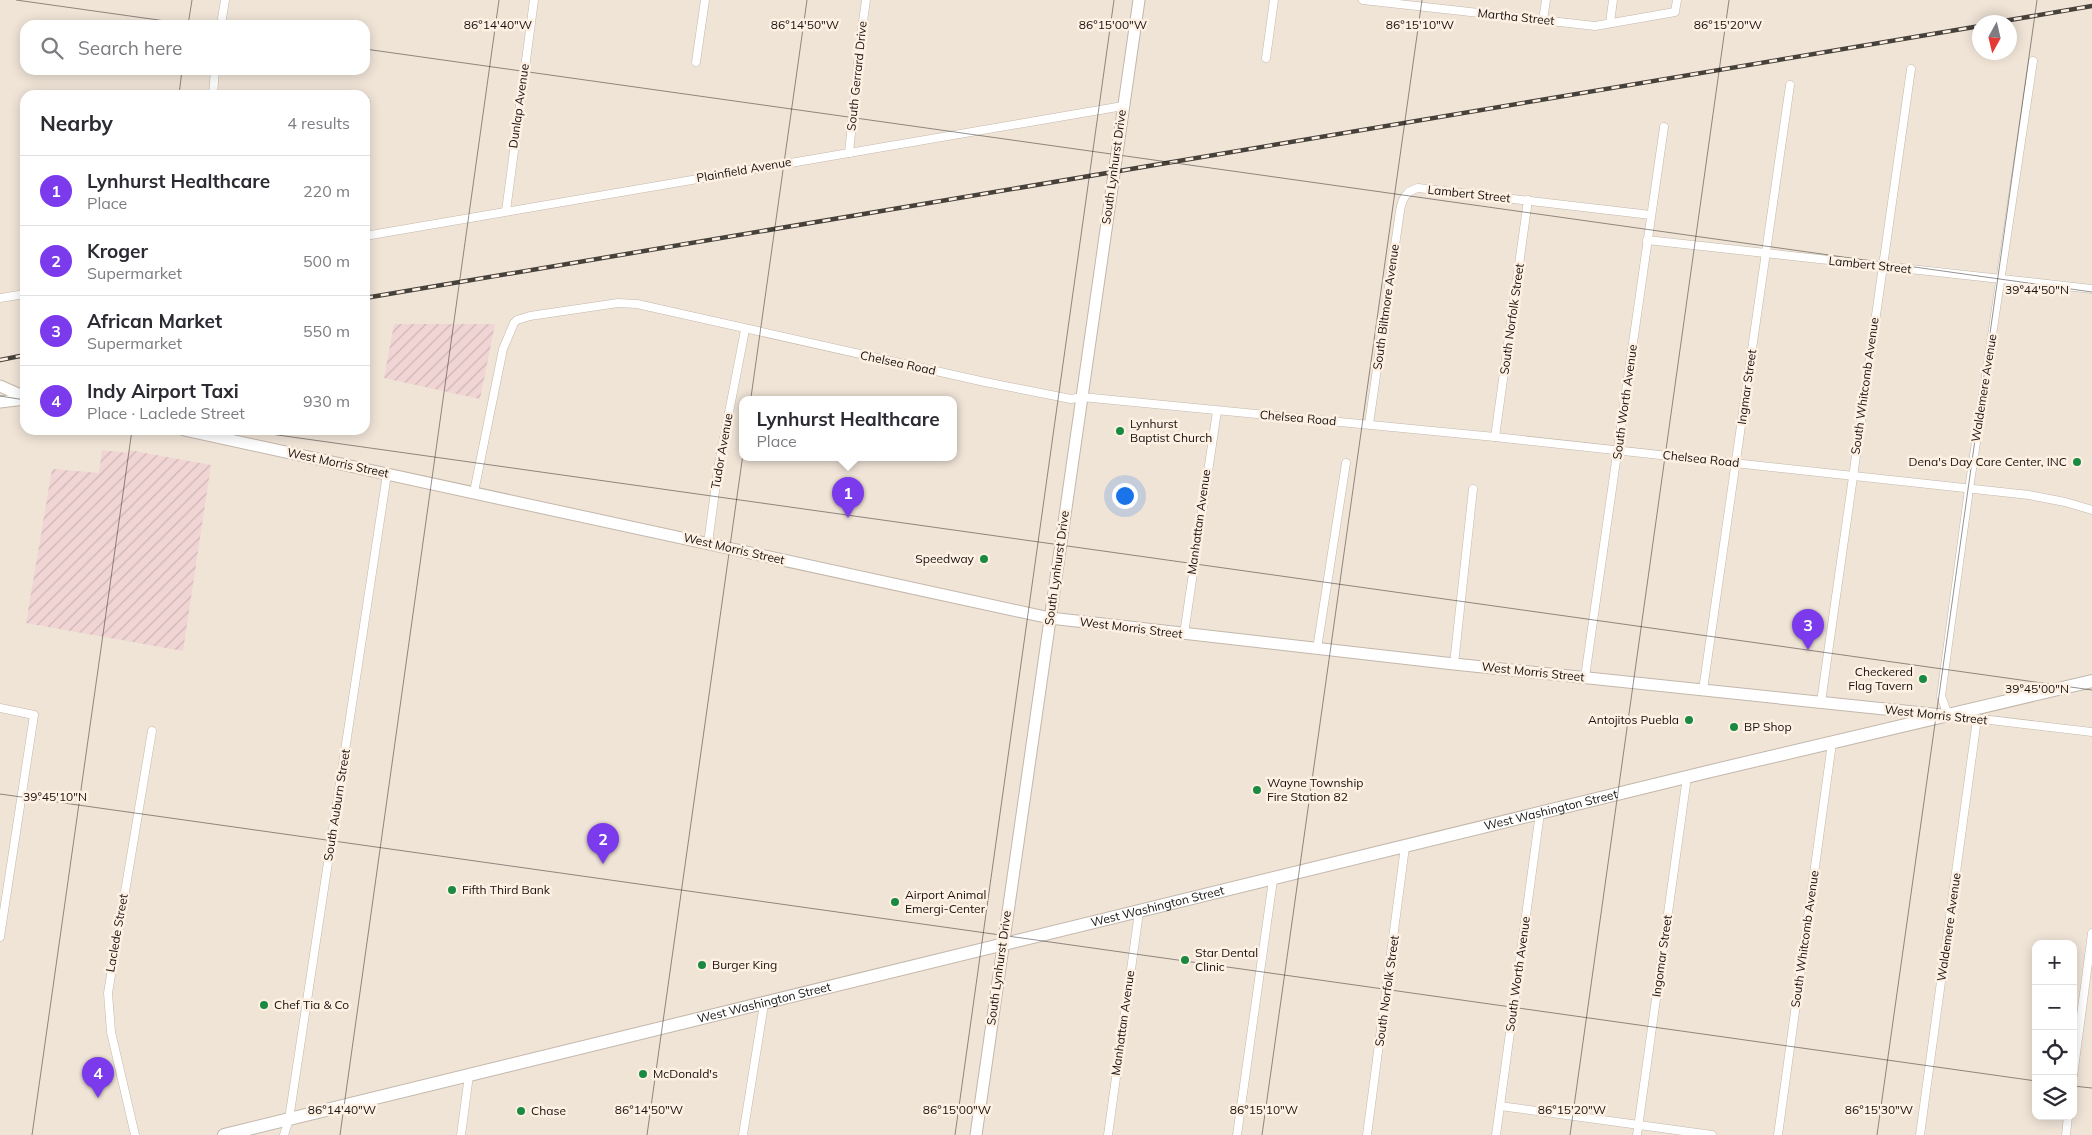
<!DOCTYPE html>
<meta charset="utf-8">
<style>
:root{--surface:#fff;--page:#f2f2f3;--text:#2b2b33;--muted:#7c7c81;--line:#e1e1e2;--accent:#7c3aed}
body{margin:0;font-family:Mulish,sans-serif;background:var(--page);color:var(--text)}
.controls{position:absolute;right:15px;bottom:15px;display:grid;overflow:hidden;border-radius:10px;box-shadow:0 2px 12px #0003}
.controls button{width:45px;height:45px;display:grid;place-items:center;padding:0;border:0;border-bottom:1px solid var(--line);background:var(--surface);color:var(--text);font:25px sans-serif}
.compass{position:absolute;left:1972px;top:15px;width:45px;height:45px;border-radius:50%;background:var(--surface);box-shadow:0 2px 12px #0003;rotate:188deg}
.you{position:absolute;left:1124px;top:495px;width:18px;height:18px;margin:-12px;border:4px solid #fff;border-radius:50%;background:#1a73e8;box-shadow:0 0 0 8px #1a73e833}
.badge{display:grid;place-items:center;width:32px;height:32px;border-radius:50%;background:var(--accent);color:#fff;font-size:16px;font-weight:700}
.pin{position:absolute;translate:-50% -41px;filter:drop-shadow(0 1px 2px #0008)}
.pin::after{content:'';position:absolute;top:26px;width:18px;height:15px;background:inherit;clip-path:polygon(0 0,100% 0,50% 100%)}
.popup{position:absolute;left:739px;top:396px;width:218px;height:65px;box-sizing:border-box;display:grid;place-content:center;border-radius:10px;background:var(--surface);filter:drop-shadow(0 1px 4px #0005);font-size:16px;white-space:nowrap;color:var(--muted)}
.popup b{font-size:19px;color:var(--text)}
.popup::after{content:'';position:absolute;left:50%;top:100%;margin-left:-10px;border:10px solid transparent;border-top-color:var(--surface)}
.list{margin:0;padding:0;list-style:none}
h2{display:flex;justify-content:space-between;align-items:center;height:65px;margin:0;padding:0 20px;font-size:21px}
h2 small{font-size:16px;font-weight:400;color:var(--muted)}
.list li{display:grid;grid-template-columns:32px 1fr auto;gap:15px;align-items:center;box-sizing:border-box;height:70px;padding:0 20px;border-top:1px solid var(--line)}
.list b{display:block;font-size:19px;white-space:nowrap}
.list p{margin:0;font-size:16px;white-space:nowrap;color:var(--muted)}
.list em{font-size:16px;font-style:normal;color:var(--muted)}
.icon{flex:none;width:28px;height:28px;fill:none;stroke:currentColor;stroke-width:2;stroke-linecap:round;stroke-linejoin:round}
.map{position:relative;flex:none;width:2092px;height:1135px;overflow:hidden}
.search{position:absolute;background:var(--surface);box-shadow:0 2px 12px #0003;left:20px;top:20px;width:350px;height:55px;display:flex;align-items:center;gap:12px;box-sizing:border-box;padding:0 18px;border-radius:15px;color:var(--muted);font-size:19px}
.panel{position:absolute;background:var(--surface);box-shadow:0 2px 12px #0003;left:20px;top:90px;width:350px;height:345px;border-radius:15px}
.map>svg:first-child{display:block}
.industrial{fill:url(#industrial-furrows)}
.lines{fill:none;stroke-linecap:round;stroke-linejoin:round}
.minor-casing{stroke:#c3b7ab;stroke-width:9}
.secondary-casing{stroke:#c3b7ab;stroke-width:13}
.primary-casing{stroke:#c3b7ab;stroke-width:14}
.minor{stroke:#fff;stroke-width:8}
.secondary{stroke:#fff;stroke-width:11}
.primary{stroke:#fff;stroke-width:12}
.rail-casing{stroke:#47413b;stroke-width:4.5}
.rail{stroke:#fef1e4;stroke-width:2.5;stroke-dasharray:8;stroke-linecap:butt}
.ticks{fill:none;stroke:#17120e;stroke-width:1;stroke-opacity:0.45}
.poi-dot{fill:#1a8a42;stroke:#fef1e4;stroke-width:2}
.labels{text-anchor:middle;stroke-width:5;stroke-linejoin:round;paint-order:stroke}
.street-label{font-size:12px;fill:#17120e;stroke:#fef1e4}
.poi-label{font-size:12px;fill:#17120e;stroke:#fef1e4;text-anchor:start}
.ticks-label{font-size:12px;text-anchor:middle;fill:#17120e;stroke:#fef1e4;stroke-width:5;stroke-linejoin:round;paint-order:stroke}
</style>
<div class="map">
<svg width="2092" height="1135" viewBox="0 0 2092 1135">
<defs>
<pattern id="industrial-furrows" width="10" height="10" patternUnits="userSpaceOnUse" patternTransform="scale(1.25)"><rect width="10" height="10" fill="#f0d5d4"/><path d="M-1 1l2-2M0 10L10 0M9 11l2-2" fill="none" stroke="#cdb6b5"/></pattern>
</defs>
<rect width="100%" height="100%" fill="#f0e4d7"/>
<g class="industrial">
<path d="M394,324h101l-15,75 -96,-21z"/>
<path d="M102,450l26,3 1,-3 82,15 -28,186 -157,-28 26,-154 47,4z"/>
</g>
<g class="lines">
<g class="minor-casing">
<g id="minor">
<path d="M1363,0l232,26 80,-14 2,-12"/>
<path d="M1543,20l3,-20"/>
<path d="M1610,23l3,-23"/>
<path d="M221,25l4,-25"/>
<path d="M1266,58l8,-58"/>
<path d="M2033,61l-64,428 -28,207 7,19 144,17"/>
<path d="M696,62l9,-62"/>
<path d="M213,95l2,-25"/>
<path d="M365,105l1,-4"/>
<path d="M849,153l11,-110 6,-43"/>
<path d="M506,211l28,-211"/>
<path d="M365,236l758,-130"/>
<path d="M1647,240l445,49"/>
<path d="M0,298l25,-4"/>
<path d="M1369,424l31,-213c2,-12 6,-20 18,-23l233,27"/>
<path d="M1495,437l33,-237"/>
<path d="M474,492l29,-143 11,-26 3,-3 13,-4 88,-13 19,1 348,78 86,17 11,-2 413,40 534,58 36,7 27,8"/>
<path d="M708,543l10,-74 27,-139"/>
<path d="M1184,634l33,-223"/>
<path d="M1317,649l29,-186"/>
<path d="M1454,664l19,-175"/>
<path d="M1585,677l79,-550"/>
<path d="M1703,690l87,-605"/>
<path d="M1821,702l90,-633"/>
<path d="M0,708l34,7 -34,222"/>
<path d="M2073,1076l19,-143"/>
<path d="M1500,1106l212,29"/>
<path d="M135,1135l-24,-103 -3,-39 44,-262"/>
<path d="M284,1135l5,-16 98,-645"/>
<path d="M461,1135l8,-60"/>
<path d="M743,1135l21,-131"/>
<path d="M1108,1135l31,-223"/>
<path d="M1237,1135l36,-255"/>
<path d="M1367,1135l38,-288"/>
<path d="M1496,1135l44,-322"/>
<path d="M1637,1135l50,-358"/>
<path d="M1778,1135l54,-392"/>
<path d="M1920,1135l57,-416"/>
<path d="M2066,1135l2,-19"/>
</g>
</g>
<g class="secondary-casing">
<g id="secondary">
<path d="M0,386l25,11"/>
<path d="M0,402l25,-3"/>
<path d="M184,430l866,188 404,46 488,51"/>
<path d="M976,1135l163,-1135"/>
</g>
</g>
<g class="primary-casing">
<g id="primary">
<path id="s1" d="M224,1135l1483,-363 385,-91"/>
</g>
</g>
<use href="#minor" class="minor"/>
<use href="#secondary" class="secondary"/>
<use href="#primary" class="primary"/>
<g class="rail-casing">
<g id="rail">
<path d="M1998,22l94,-16"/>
<path d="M365,298l1615,-272"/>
<path d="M0,360l25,-5"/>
</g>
</g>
<use href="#rail" class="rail"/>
</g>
<path class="ticks" d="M16,0l178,25M188,25l4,-25M365,49l1727,243M179,95l3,-25M0,396l25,4M242,430l1850,260M0,794l2036,287M2073,1086l19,2M32,1135l100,-705M340,1135l159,-1135M647,1135l160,-1135M955,1135l159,-1135M1262,1135l160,-1135M1570,1135l159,-1135M1877,1135l160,-1135"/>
<g class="poi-dot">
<circle cx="1120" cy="431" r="5"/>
<circle cx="2077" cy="462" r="5"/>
<circle cx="984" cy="559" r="5"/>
<circle cx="1923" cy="679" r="5"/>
<circle cx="1689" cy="720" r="5"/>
<circle cx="1734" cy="727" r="5"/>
<circle cx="1257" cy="790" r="5"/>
<circle cx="452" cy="890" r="5"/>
<circle cx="895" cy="902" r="5"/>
<circle cx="1185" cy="960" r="5"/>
<circle cx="702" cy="965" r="5"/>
<circle cx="264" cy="1005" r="5"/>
<circle cx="643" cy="1074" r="5"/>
<circle cx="521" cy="1111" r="5"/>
</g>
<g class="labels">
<g class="street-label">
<text transform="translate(1516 17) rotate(6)" y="4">Martha Street</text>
<text transform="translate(857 76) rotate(-84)" y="4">South Gerrard Drive</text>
<text transform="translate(519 106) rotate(-82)" y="4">Dunlap Avenue</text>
<text transform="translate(1114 167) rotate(-82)" y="4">South Lynhurst Drive</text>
<text transform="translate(744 170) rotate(-10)" y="4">Plainfield Avenue</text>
<text transform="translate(1469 194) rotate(6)" y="4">Lambert Street</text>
<text transform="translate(1870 265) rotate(6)" y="4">Lambert Street</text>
<text transform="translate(1386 307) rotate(-82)" y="4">South Biltmore Avenue</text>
<text transform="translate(1512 319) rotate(-82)" y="4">South Norfolk Street</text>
<text transform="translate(898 363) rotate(12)" y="4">Chelsea Road</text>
<text transform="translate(1865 386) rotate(-82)" y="4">South Whitcomb Avenue</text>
<text transform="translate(1747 387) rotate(-82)" y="4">Ingmar Street</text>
<text transform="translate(1984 388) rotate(-81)" y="4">Waldemere Avenue</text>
<text transform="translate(1625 402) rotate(-82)" y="4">South Worth Avenue</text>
<text transform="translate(1298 418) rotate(5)" y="4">Chelsea Road</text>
<text transform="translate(722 451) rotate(-80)" y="4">Tudor Avenue</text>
<text transform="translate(1701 459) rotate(6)" y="4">Chelsea Road</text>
<text transform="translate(338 463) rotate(12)" y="4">West Morris Street</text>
<text transform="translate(1199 522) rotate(-82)" y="4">Manhattan Avenue</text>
<text transform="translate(734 549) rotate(13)" y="4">West Morris Street</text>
<text transform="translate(1057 568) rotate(-82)" y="4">South Lynhurst Drive</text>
<text transform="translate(1131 628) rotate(7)" y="4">West Morris Street</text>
<text transform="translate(1533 672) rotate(6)" y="4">West Morris Street</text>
<text transform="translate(1936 715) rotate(6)" y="4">West Morris Street</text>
<text transform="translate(337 805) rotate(-81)" y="4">South Auburn Street</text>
<text dy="4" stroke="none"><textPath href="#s1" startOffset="1366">West Washington Street</textPath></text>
<text dy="4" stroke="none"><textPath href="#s1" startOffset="961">West Washington Street</textPath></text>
<text transform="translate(1949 927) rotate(-82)" y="4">Waldemere Avenue</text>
<text transform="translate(117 933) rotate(-80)" y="4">Laclede Street</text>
<text transform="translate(1805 939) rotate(-82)" y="4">South Whitcomb Avenue</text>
<text transform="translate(1662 956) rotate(-82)" y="4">Ingomar Street</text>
<text transform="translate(999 968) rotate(-82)" y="4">South Lynhurst Drive</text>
<text transform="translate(1518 974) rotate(-82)" y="4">South Worth Avenue</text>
<text transform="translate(1387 991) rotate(-82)" y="4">South Norfolk Street</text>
<text dy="4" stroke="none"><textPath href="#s1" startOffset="556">West Washington Street</textPath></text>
<text transform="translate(1123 1023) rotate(-82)" y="4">Manhattan Avenue</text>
</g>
<g class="poi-label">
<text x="1130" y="428">Lynhurst<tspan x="1130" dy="14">Baptist Church</tspan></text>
<text x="2067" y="466" text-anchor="end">Dena's Day Care Center, INC</text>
<text x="974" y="563" text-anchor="end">Speedway</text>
<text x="1913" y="676" text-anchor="end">Checkered<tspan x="1913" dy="14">Flag Tavern</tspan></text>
<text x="1679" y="724" text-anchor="end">Antojitos Puebla</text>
<text x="1744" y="731">BP Shop</text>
<text x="1267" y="787">Wayne Township<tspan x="1267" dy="14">Fire Station 82</tspan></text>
<text x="462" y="894">Fifth Third Bank</text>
<text x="905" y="899">Airport Animal<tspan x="905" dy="14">Emergi-Center</tspan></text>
<text x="1195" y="957">Star Dental<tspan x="1195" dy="14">Clinic</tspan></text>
<text x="712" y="969">Burger King</text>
<text x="274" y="1009">Chef Tia &amp; Co</text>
<text x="653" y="1078">McDonald's</text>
<text x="531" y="1115">Chase</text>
</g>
</g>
<g class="ticks-label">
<text x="498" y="29">86°14'40"W</text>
<text x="805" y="29">86°14'50"W</text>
<text x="1113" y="29">86°15'00"W</text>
<text x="1420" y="29">86°15'10"W</text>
<text x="1728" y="29">86°15'20"W</text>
<text x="2037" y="294">39°44'50"N</text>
<text x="2037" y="693">39°45'00"N</text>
<text x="55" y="801">39°45'10"N</text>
<text x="342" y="1114">86°14'40"W</text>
<text x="649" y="1114">86°14'50"W</text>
<text x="957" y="1114">86°15'00"W</text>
<text x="1264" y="1114">86°15'10"W</text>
<text x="1572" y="1114">86°15'20"W</text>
<text x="1879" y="1114">86°15'30"W</text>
</g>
</svg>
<div class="controls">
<button>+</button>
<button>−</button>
<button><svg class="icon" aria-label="locate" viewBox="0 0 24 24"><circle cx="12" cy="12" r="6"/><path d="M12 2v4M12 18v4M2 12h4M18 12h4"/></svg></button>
<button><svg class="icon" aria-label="layers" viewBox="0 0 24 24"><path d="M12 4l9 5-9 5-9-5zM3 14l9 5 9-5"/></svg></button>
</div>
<svg class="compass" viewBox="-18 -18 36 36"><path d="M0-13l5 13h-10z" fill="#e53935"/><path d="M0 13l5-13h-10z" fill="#7c7c81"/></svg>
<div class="you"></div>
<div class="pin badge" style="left:848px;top:518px">1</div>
<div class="popup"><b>Lynhurst Healthcare</b>Place</div>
<div class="pin badge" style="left:603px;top:864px">2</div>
<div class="pin badge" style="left:1808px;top:650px">3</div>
<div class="pin badge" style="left:98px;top:1098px">4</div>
<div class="search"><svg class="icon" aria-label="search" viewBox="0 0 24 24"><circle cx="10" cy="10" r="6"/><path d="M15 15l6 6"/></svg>Search here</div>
<section class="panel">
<h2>Nearby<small>4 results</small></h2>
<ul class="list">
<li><span class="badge">1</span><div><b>Lynhurst Healthcare</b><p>Place</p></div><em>220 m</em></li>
<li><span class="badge">2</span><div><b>Kroger</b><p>Supermarket</p></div><em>500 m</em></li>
<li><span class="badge">3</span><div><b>African Market</b><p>Supermarket</p></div><em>550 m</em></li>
<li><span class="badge">4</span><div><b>Indy Airport Taxi</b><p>Place · Laclede Street</p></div><em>930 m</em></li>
</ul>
</section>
</div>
